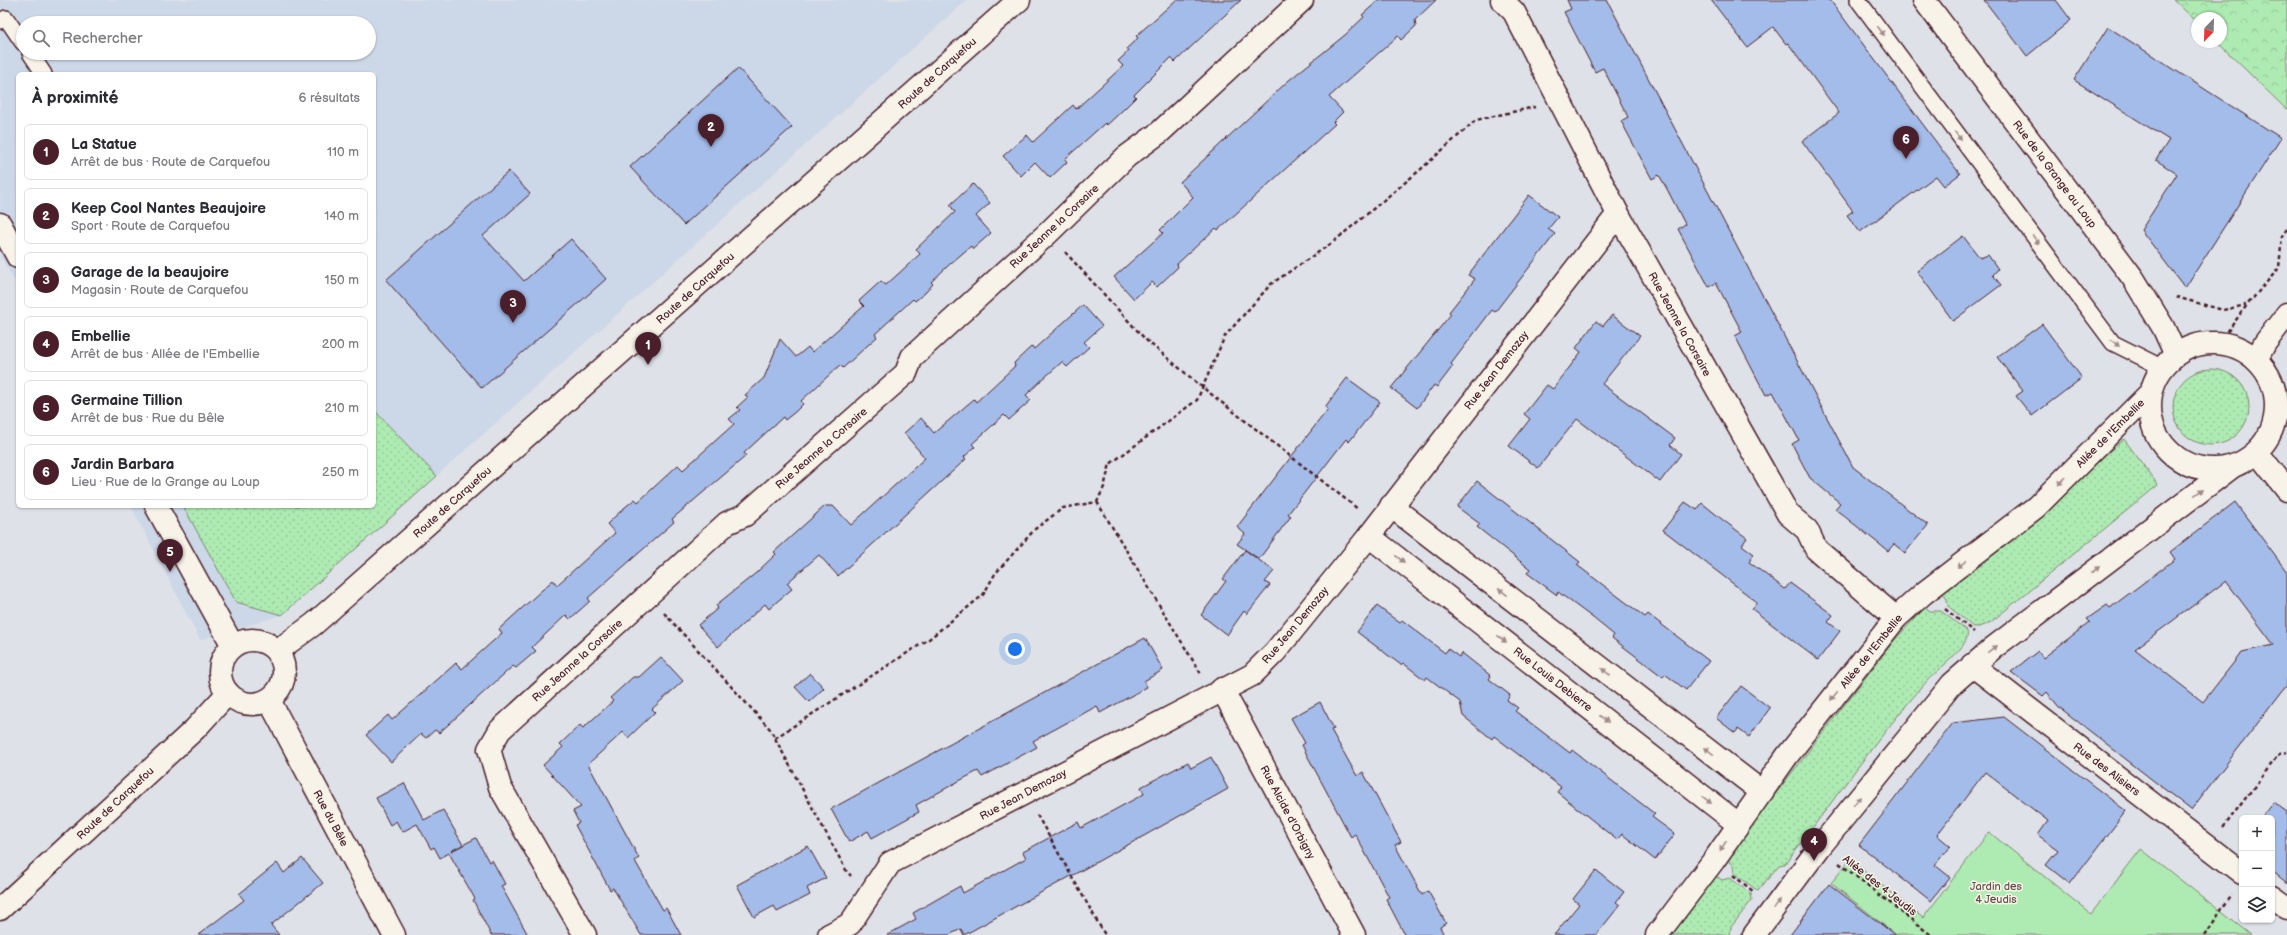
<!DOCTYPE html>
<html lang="fr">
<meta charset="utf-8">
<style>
:root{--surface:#fff;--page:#f7f7f7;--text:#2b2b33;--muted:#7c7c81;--line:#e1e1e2;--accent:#4a1f2b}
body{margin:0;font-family:"Balsamiq Sans",sans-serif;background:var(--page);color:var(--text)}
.controls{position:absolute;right:12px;bottom:12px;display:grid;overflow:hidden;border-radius:6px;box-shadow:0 1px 3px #0004}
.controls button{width:36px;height:36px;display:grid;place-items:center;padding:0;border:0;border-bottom:1px solid var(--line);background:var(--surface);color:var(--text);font:20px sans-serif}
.compass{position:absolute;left:2191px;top:12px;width:36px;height:36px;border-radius:50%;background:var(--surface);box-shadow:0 1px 3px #0004;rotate:203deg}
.you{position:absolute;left:1015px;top:649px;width:14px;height:14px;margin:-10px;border:3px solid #fff;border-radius:50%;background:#1a73e8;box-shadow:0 0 0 6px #1a73e833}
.badge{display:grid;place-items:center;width:26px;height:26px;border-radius:50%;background:var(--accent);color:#fff;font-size:13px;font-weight:700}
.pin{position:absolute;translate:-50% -33px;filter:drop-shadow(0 1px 2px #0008)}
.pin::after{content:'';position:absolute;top:21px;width:14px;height:12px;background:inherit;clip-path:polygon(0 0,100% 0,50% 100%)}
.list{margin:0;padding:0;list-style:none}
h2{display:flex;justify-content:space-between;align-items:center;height:52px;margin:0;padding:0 16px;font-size:17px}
h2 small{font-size:13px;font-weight:400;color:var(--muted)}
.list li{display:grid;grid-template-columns:26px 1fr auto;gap:12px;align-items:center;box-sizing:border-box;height:56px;margin:0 8px 8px;padding:0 8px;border:1px solid var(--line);border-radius:6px}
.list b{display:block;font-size:15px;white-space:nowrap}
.list p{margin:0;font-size:13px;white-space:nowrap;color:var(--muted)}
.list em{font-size:13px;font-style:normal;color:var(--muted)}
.icon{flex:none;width:22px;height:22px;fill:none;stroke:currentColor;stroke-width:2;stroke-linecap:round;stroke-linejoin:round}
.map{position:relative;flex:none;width:2287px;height:935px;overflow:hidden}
.search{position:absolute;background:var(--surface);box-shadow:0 1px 3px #0004;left:16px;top:16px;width:360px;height:44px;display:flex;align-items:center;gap:10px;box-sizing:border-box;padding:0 14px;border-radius:22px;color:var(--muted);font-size:15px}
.panel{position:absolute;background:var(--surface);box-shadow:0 1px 3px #0004;left:16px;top:72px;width:360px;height:436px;border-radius:6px}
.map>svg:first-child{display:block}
.built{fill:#ccd7e8;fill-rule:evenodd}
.grass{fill:url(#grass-dots);stroke:#7c856e}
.forest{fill:url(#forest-crowns);stroke:#7c856e}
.garden{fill:#adebb2;stroke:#7c856e}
.building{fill:#a3bce9;stroke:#4a1f2b;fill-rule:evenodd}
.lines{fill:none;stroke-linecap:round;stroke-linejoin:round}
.service-casing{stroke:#4a1f2b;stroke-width:18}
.minor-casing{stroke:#4a1f2b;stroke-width:25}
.secondary-casing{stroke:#4a1f2b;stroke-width:25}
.path{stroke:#4a1f2b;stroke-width:2.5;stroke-dasharray:4 3;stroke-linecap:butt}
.service{stroke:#f7f3e8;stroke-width:15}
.minor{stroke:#f7f3e8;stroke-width:22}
.secondary{stroke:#f7f3e8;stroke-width:22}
.oneway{fill:#a0898a}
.labels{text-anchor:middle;stroke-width:3;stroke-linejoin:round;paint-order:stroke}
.street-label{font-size:11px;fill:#4a1f2b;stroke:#f7f3e8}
.park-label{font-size:11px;fill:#63524d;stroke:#f7f3e8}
</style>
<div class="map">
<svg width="2287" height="935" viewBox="0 0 2287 935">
<defs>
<pattern id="grass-dots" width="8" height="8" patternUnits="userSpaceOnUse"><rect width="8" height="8" fill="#adebb2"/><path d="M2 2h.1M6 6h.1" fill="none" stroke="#96c999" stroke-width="1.8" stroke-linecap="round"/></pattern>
<pattern id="forest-crowns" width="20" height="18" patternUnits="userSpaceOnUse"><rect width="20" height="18" fill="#adebb2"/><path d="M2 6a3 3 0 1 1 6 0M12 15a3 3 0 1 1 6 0" fill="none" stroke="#96c999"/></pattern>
</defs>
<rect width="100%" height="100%" fill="#dee2e8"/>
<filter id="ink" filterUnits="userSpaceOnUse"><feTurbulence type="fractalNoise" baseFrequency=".025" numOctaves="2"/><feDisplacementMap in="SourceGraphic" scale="8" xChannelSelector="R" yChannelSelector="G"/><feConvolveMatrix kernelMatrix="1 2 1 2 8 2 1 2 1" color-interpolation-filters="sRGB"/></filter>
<g filter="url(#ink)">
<path class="built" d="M0,0h967l-685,615 -82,25 -69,-134h243v-432h-356v213l-18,-32zM23,23h346v30h-346z"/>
<g class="grass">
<circle cx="2211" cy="407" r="38"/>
<path d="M374,410l63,66 -155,139 -46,-13 -53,-96h191z"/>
<path d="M2124,439l34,46 -167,137 -12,5h-6l-25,-21 -1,-7 -5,-6z"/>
<path d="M1925,607l5,4h11l26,20c5,14 -30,39 -40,50 -50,57 -95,122 -142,183l-6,1 -21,26 -24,-18 -1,-8 -7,-7 167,-216z"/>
<path d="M1713,874l9,6 8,-2 21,16 1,6 -21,27 -1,8h-64z"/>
</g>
<path class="forest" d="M2174,0h113v110l-70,-68h4v-24h-24v4z"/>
<path class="garden" d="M1989,832l102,82 50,-65 110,86h-373l7,-9 -54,-43 19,-23 73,58z"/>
<g class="building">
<path d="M1176,0h65l-66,62 -4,-4 -37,37 2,2 -11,11 -18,17 -2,-2 -40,36 2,3 -17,16 -15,-16 -14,14 -18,-20 24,-21 6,7 40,-37 3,4 47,-43 -5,-5 11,-10 -2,-3 11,-10 -2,-2z"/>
<path d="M1379,0h57l-21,20 1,6 -15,14 -3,-4 -69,61 14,15 -10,10 2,2 -117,106 -2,-2 -39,36 1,3 -21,20 -5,-5 -18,17 -20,-22 49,-44 -3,-3 33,-33 -13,-15 108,-101 57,-46 19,-18 -2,-2z"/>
<path d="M1567,0h40l246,467 75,58 -23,28 -11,-9 -6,7 -53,-42 5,-6 -30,-25 -18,-34 7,-4 -26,-48 -7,3 -7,-13 -24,-46 7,-4 -26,-49 -7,4 -31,-58 7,-5 -18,-35 -8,-14 -7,4 -31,-58 7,-4 -25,-49 -8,4 -31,-60 7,-3z"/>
<path d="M1711,0h119l130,174 -16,12 -8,-10 -76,56 -13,-17 6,-4 -51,-70 37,-28 -51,-70 -2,1 -13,-17 -26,20z"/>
<path d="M1984,0h72l15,20 -44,36z"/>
<path d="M2108,27l173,111 -96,150 -44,-58 36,-56 -21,-14 13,-20 -95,-60z"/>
<path d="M738,68l54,59 -108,98 -54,-58z"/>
<path d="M509,171l21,23 -47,42 41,45 47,-42 35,40 -124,109 -96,-108z"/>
<path d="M973,184l17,19 -14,13 15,17 -18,16 -2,-3 -21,18 -19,18 2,2 -8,9 -10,8 -2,-2 -38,35 2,3 -9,8 -25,23 -3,-3 -39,36 2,3 -8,8 -10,8 -2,-3 -39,36 2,3 -74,63 2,3 -86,76 2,3 -20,18 -4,-4 -34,32 4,4 -20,17 -3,-2 -74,67 -4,-3 -9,8 -5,-4 -30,28 -25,-27 22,-20 4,5 64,-57 6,6 40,-36 -3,-4 54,-49 4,5 58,-52 -8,-9 17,-16 11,-9 3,3 40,-37 5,5 51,-46 -5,-5 11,-9 -3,-3 11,-10 -3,-2 19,-17 16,-39 16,18 12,-10 4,5 52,-46 -5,-5 22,-20 5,4 34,-31 -4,-5 39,-37 -5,-7z"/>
<path d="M1529,195l29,22 -10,12 7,5 -60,78 -3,-2 -41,54 2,2 -16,21 -3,-2 -17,23 -26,-20 60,-74 -2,-2 26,-33 -7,-4z"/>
<path d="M1963,236l17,22 8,-3 10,14 -5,6 8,10 -48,36 -36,-50z"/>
<path d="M1083,305l19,21 -18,16 5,5 -22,20 -5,-5 -18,16 -18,17 5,5 -22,20 -5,-5 -32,29 3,3 -11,10 2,2 -128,117 -19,-21 -32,28 5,6 -12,10 -11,10 -4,-5 -47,43 -20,-22 20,-17 -2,-3 40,-32 20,-19 -2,-2 51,-46h8l18,19 74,-67 -21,-25 17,-15 13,15 40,-34 2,3 39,-36 -1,-3 18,-17 2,3z"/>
<path d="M1612,315l28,21 -38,48 73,54 -5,7 11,9 -21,28 -83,-63 -39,49 -29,-22 21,-27 -6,-5 23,-29 6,4 28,-37 -5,-4 20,-27 7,5z"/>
<path d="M2042,324l40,54 -50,38 -16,-20 7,-5 -26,-34z"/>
<path d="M1347,378l33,24 -31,40 -3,-3 -58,75 3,2 -32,43 -22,-15 8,-10 -8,-7 91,-118 -3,-2z"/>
<path d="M1477,481l103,81 -3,3 68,52 3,-3 61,47 -23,29 -21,-16 -2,3 -51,-39 2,-3 -21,-17 -35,-26 -1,3 -30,-22 3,-4 -53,-42 3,-3 -23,-17z"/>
<path d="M1685,502l12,8 5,-7 21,17 24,18 -5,7 12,9 -5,8 36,27 5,-6 43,32 -5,7 12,9 -22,29 -66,-51 5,-7 -94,-72z"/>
<path d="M2235,502l52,70v113l-96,125 -132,-103 -12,-15 -4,4 -32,-24 27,-21 5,7 47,-36 -3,-3 20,-14 3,3 65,-49 -5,-7zM2226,581l48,64 -32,7 -39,50 -68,-53z"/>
<path d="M1245,550l29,21 -9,11 5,3 -23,29 -3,-3 -17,24 -26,-20 25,-34 -3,-2z"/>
<path d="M1377,606l23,17 2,-3 43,33 3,-4 11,8 3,-4 29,23 -2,3 21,16 -3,5 11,8 -3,3 55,42 2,-3 83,64 -3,3 23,17 -20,26 -33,-26 -5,6 -60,-48 4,-5 -67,-51 -2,3 -29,-23 -3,-14 -33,-25 -2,3 -22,-17 -2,2 -44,-33z"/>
<path d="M1145,638l18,32 -19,11 3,6 -47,26 -3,-7 -38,21 -26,14 4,6 -55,30 -4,-6 -19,10 -43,24 3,7 -47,26 -4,-7 -19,11 -18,-33z"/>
<path d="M661,657l22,24 -31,28 3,3 -27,26 -5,-6 -35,32 51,94 -4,3 28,49 3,-2 15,27h-40l-28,-47 -3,2 -35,-65 4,-2 -6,-12 8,-4 -38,-42 20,-18 -3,-3 20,-19 3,3 30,-27 -3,-3 23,-21h6z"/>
<path d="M810,673l14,15 -15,14 -14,-15z"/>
<path d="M1741,686l29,22 -21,29 -11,-8 -3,4 -19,-15z"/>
<path d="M1320,702l14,27 -3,1 26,46 6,-4 38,70 -6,3 27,50 6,-4 18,32 -6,4 4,8h-39l-19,-36 3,-2 -34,-63 -4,3 -43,-80 -6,-12 3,-2 -14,-25z"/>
<path d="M2004,717l122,94 -56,73 -24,-19 12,-15 -20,-15 10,-14 -63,-49 -48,63 13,11 -15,19 15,12 -19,24 -72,-56 94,-122z"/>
<path d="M1211,757l17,32 -95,53 -169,93 -3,-6 -12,6h-62l29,-16 -3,-6 47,-27 3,7 63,-35 -3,-6 55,-30 3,6 63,-34 -3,-7 47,-25 3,6z"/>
<path d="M404,783l20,37 19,-10 20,35 -12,6 25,-13 13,24 3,-2 13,24 -4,2 27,49h-37l-18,-35 2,-1 -26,-46 -9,5 -6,-11 -3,2 -14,-25 -15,8 -6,-11 -6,4 -14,-27z"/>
<path d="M2273,802l14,10v71l-15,-12v-53h-11z"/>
<path d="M808,846l18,32 -19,10 3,7 -33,17 -3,-6 -20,11 -17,-32z"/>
<path d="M302,858l21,25 -52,42 8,10h-81l46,-35 -5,-6 38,-31 7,10z"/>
<path d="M1596,870l28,22 -8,10 4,3 -24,30h-42l25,-31 -6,-5z"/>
<path d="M1829,884l66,51h-105z"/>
</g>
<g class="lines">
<g class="service-casing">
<g id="service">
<path d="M1858,0l255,343 48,24"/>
<path d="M0,21l6,-3 17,25"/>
<path d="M30,53l14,21"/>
</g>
</g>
<g class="minor-casing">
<g id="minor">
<path d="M1502,0l12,12 104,202 170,300 19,16 9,19 80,69"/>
<path d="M1924,0l209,278 30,49 12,26"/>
<circle cx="2213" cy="406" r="63"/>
<path d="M2257,358l8,-15 22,-29"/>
<path d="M2257,452l30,38"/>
<path d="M1391,506l371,286"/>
<path d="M1369,536l369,288"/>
<path d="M1972,665l270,208"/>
<path d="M1222,689l132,246"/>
<path d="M269,700l125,235"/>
<path d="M2272,897l15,11"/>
<path d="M585,935l-85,-148 -11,-38 11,-19 227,-207 18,-8 161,-142 6,-16 136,-124 78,-76 34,-25 142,-132"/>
<path d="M829,935l21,-11 40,-61 362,-188 23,-23 94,-116 249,-322"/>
<path d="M1657,935l57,-75 73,-104 109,-138 28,-25 112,-86 113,-113"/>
<path d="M1754,935l65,-87 133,-164 41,-36 239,-181"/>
</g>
</g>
<g class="secondary-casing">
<g id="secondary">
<path d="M0,224l18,33"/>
<path d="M156,506l77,140"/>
<circle cx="252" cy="672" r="32"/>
<path d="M277,651l37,-27 705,-624"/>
<path d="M0,909l195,-180 33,-36"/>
</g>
</g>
<g class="path">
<path d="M1065,252l81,88 56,47 156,122"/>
<path d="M2176,297l47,13 23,-5"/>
<path d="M2219,343l28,-38 32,-37 3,-32 5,-7"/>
<path d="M1097,502l104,172"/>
<path d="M1945,609l29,23"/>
<path d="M664,613l106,116 76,141 5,6"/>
<path d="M775,738l154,-99 54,-44 12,-21 40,-45 28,-21 34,-6 7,-15 6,-23 87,-64 28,-64 46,-52 61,-41 88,-73 56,-50 59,-13"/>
<path d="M1037,815l68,120"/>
<path d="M2223,828l56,-74 8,-2"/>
<path d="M1839,863l92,72"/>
<path d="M1733,875l21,17"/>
<path d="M2205,935l27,-41"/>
</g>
<use href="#service" class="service"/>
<use href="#minor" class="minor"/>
<use href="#secondary" class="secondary"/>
</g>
<defs><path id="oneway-solid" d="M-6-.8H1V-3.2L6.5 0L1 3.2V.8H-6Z"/></defs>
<g class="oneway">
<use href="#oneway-solid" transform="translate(1881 31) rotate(53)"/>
<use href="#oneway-solid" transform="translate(1958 136) rotate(53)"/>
<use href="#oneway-solid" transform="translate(2036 240) rotate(53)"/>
<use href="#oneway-solid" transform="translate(2115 343) rotate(37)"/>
<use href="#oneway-solid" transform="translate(2062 481) rotate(135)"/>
<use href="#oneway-solid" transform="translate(2199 492) rotate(-37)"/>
<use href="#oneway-solid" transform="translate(1400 559) rotate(38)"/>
<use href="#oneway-solid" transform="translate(1962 564) rotate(143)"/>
<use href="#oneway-solid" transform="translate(2095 570) rotate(-37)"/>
<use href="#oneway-solid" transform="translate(1503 592) rotate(-142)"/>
<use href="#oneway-solid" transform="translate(1502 639) rotate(38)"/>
<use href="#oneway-solid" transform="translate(1992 649) rotate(-38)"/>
<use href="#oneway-solid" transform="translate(1606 672) rotate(-142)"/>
<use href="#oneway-solid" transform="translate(1834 696) rotate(128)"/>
<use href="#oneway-solid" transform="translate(1604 719) rotate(38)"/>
<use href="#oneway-solid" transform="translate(1709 751) rotate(-142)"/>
<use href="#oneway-solid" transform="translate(1707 800) rotate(38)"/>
<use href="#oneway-solid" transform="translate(1857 801) rotate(-51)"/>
<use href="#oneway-solid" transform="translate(1723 846) rotate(124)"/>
<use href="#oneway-solid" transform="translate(1777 904) rotate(-53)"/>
</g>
</g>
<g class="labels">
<g class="street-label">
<text transform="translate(937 73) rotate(-42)" y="4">Route de Carquefou</text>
<text transform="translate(2055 174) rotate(53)" y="4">Rue de la Grange au Loup</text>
<text transform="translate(1054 226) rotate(-43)" y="4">Rue Jeanne la Corsaire</text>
<text transform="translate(695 288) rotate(-42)" y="4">Route de Carquefou</text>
<text transform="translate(1680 324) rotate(61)" y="4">Rue Jeanne la Corsaire</text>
<text transform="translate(1496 370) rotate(-52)" y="4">Rue Jean Demozay</text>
<text transform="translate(2110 433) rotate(-45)" y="4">Allée de l'Embellie</text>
<text transform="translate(821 448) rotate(-41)" y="4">Rue Jeanne la Corsaire</text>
<text transform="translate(452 502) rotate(-42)" y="4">Route de Carquefou</text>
<text transform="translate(1295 625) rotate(-50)" y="4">Rue Jean Demozay</text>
<text transform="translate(1871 651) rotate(-51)" y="4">Allée de l'Embellie</text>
<text transform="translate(577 660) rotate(-42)" y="4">Rue Jeanne la Corsaire</text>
<text transform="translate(1553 679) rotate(38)" y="4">Rue Louis Debierre</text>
<text transform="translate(2107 769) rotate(37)" y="4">Rue des Alisiers</text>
<text transform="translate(1023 794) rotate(-28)" y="4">Rue Jean Demozay</text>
<text transform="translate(115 803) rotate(-43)" y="4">Route de Carquefou</text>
<text transform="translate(1288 812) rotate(62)" y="4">Rue Alcide d'Orbigny</text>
<text transform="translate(331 818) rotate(62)" y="4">Rue du Bêle</text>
<text transform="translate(1880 885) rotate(38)" y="4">Allée des 4 Jeudis</text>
</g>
<g class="park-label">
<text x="1996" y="890">Jardin des<tspan x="1996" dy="13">4 Jeudis</tspan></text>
</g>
</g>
</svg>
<div class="controls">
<button>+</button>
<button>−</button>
<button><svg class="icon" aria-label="layers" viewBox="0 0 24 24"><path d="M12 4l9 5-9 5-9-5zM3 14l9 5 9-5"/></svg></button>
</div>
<svg class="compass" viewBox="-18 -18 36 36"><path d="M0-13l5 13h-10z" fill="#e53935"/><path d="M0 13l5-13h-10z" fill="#7c7c81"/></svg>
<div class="you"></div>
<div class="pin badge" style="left:648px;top:365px">1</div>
<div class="pin badge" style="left:711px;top:147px">2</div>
<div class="pin badge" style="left:513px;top:323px">3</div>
<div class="pin badge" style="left:1814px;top:861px">4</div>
<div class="pin badge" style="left:170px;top:572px">5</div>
<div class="pin badge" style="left:1906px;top:159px">6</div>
<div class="search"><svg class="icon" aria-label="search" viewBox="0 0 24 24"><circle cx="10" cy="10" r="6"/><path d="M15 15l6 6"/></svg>Rechercher</div>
<section class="panel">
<h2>À proximité<small>6 résultats</small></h2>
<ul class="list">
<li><span class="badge">1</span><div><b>La Statue</b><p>Arrêt de bus · Route de Carquefou</p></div><em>110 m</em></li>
<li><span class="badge">2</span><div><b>Keep Cool Nantes Beaujoire</b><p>Sport · Route de Carquefou</p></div><em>140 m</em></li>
<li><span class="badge">3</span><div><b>Garage de la beaujoire</b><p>Magasin · Route de Carquefou</p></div><em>150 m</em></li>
<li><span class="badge">4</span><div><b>Embellie</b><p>Arrêt de bus · Allée de l'Embellie</p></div><em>200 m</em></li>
<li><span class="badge">5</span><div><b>Germaine Tillion</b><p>Arrêt de bus · Rue du Bêle</p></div><em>210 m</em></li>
<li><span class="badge">6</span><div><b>Jardin Barbara</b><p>Lieu · Rue de la Grange au Loup</p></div><em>250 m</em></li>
</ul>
</section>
</div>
